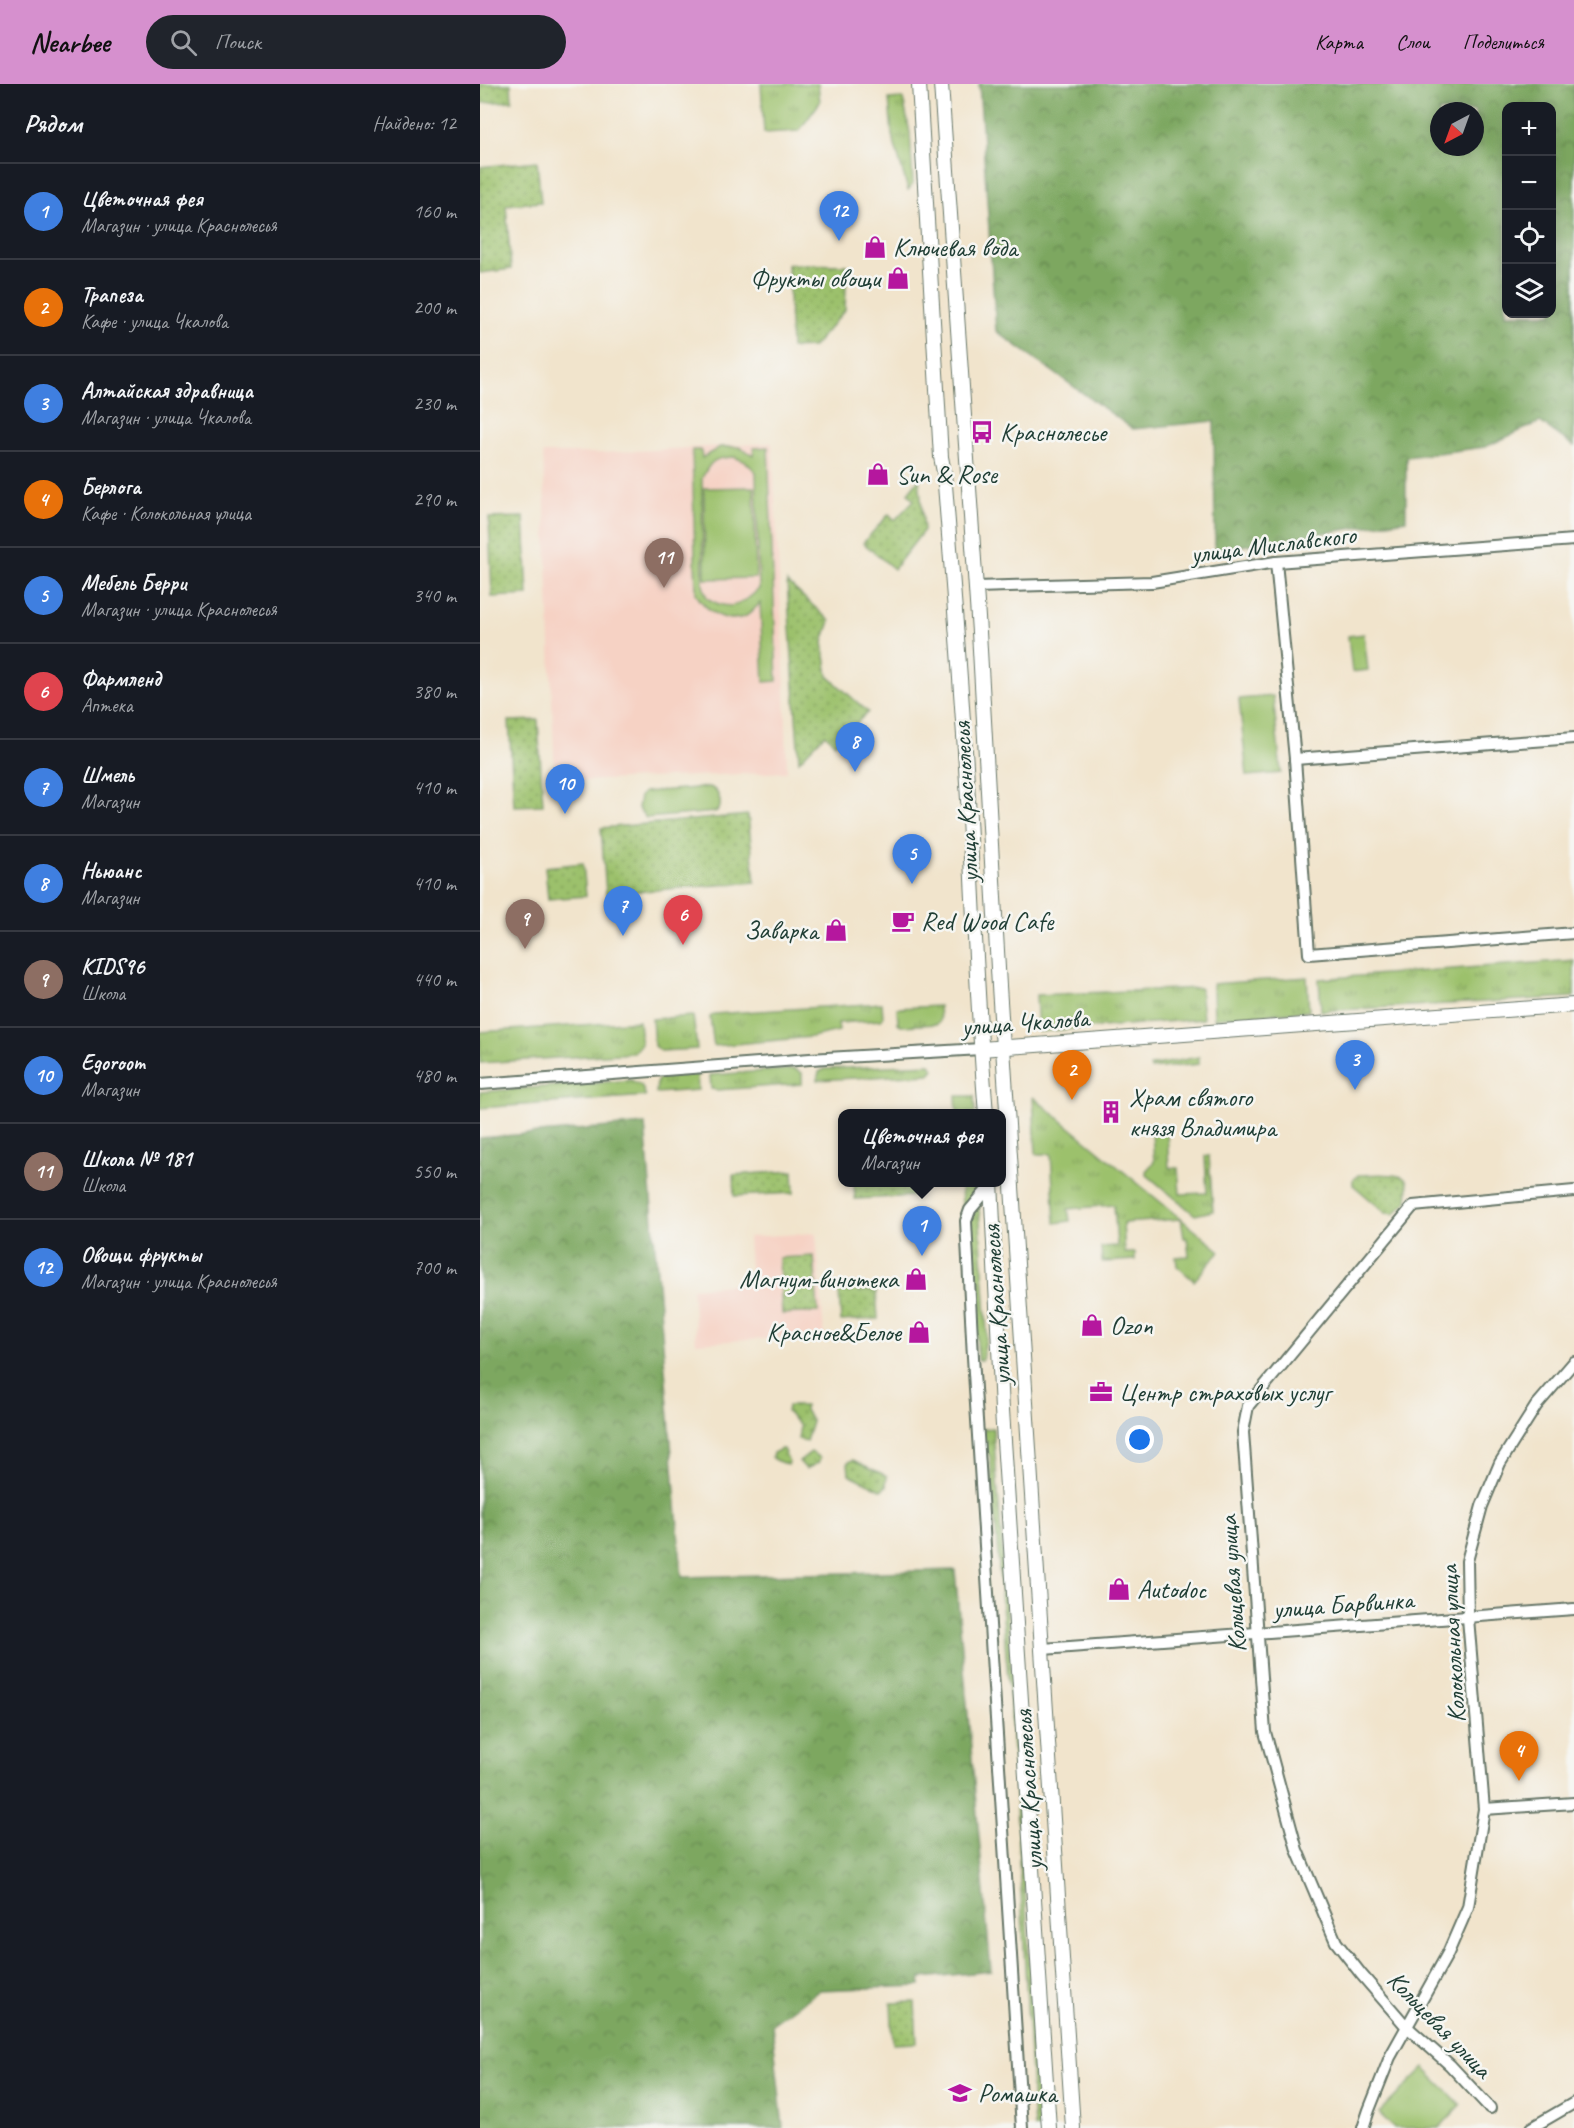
<!DOCTYPE html>
<html lang="ru">
<meta charset="utf-8">
<style>
:root{--surface:#171b24;--page:#20242c;--text:#f1f3f6;--muted:#9ea1a6;--line:#363941;--accent:#d690ce}
body{margin:0;font-family:Caveat,sans-serif;background:var(--page);color:var(--text)}
.controls{position:absolute;right:18px;top:18px;display:grid;overflow:hidden;border-radius:12px;box-shadow:0 3px 15px #0003}
.controls button{width:54px;height:54px;display:grid;place-items:center;padding:0;border:0;border-bottom:2px solid var(--line);background:var(--surface);color:var(--text);font:30px sans-serif}
.compass{position:absolute;left:950px;top:18px;width:54px;height:54px;border-radius:50%;background:var(--surface);box-shadow:0 3px 15px #0003;rotate:221deg}
.you{position:absolute;left:660px;top:1356px;width:21px;height:21px;margin:-15px;border:4px solid #fff;border-radius:50%;background:#1a73e8;box-shadow:0 0 0 9px #1a73e833}
.badge{display:grid;place-items:center;width:39px;height:39px;border-radius:50%;background:var(--accent);color:#fff;font-size:20px;font-weight:700}
.pin{position:absolute;translate:-50% -50px;filter:drop-shadow(0 2px 3px #0008)}
.pin::after{content:'';position:absolute;top:32px;width:21px;height:18px;background:inherit;clip-path:polygon(0 0,100% 0,50% 100%)}
.popup{position:absolute;left:358px;top:1025px;width:168px;height:78px;box-sizing:border-box;display:grid;place-content:center;border-radius:12px;background:var(--surface);filter:drop-shadow(0 2px 4px #0005);font-size:20px;white-space:nowrap;color:var(--muted)}
.popup b{font-size:22px;color:var(--text)}
.popup::after{content:'';position:absolute;left:50%;top:100%;margin-left:-12px;border:12px solid transparent;border-top-color:var(--surface)}
.list{margin:0;padding:0;list-style:none}
h2{display:flex;justify-content:space-between;align-items:center;height:78px;margin:0;padding:0 24px;font-size:26px}
h2 small{font-size:20px;font-weight:400;color:var(--muted)}
.list li{display:grid;grid-template-columns:39px 1fr auto;gap:18px;align-items:center;box-sizing:border-box;height:96px;padding:0 24px;border-top:2px solid var(--line)}
.list b{display:block;font-size:22px;white-space:nowrap}
.list p{margin:0;font-size:20px;white-space:nowrap;color:var(--muted)}
.list em{font-size:20px;font-style:normal;color:var(--muted)}
.icon{flex:none;width:33px;height:33px;fill:none;stroke:currentColor;stroke-width:2;stroke-linecap:round;stroke-linejoin:round}
.map{position:relative;flex:none;width:1094px;height:2044px;overflow:hidden}
header{display:flex;align-items:center;gap:36px;box-sizing:border-box;height:84px;padding:0 30px;background:var(--accent);color:#111}
header strong{font-size:28px}
nav{display:flex;gap:33px;margin-inline-start:auto;font-size:21px}
.search{width:420px;height:54px;background:var(--page);display:flex;align-items:center;gap:15px;box-sizing:border-box;padding:0 21px;border-radius:33px;color:var(--muted);font-size:22px}
main{display:flex}
aside{flex:1;background:var(--surface)}
.map>svg:first-child{display:block}
.built{fill:#f6d2c4}
.grass{fill:url(#grass-tufts);stroke:#5e7f50;stroke-width:1.5}
.forest{fill:url(#forest-crowns);stroke:#4e724a;stroke-width:1.5;fill-rule:evenodd}
.park{fill:url(#park-dots);stroke:#5e7f50;stroke-width:1.5}
.garden{fill:#9cc16c;stroke:#5e7f50;stroke-width:1.5;fill-rule:evenodd}
.lines{fill:none;stroke-linecap:round;stroke-linejoin:round}
.minor-casing{stroke:#687769;stroke-width:14}
.tertiary-casing{stroke:#687769;stroke-width:16}
.minor{stroke:#fff;stroke-width:10}
.tertiary{stroke:#fff;stroke-width:14}
.labels{text-anchor:middle;stroke-width:5;stroke-linejoin:round;paint-order:stroke}
.poi-label{font-size:26px;fill:#1f3d34;stroke:#f6f6f2;text-anchor:start}
.street-label{font-size:26px;fill:#1f3d34;stroke:#f6f6f2}
</style>
<header>
<strong>Nearbee</strong>
<div class="search"><svg class="icon" aria-label="search" viewBox="0 0 24 24"><circle cx="10" cy="10" r="6"/><path d="M15 15l6 6"/></svg>Поиск</div>
<nav><a>Карта</a><a>Слои</a><a>Поделиться</a></nav>
</header>
<main>
<aside>
<h2>Рядом<small>Найдено: 12</small></h2>
<ul class="list">
<li><span class="badge" style="background:#3f7fe0">1</span><div><b>Цветочная фея</b><p>Магазин · улица Краснолесья</p></div><em>160 m</em></li>
<li><span class="badge" style="background:#e8710a">2</span><div><b>Трапеза</b><p>Кафе · улица Чкалова</p></div><em>200 m</em></li>
<li><span class="badge" style="background:#3f7fe0">3</span><div><b>Алтайская здравница</b><p>Магазин · улица Чкалова</p></div><em>230 m</em></li>
<li><span class="badge" style="background:#e8710a">4</span><div><b>Берлога</b><p>Кафе · Колокольная улица</p></div><em>290 m</em></li>
<li><span class="badge" style="background:#3f7fe0">5</span><div><b>Мебель Берри</b><p>Магазин · улица Краснолесья</p></div><em>340 m</em></li>
<li><span class="badge" style="background:#e0444e">6</span><div><b>Фармленд</b><p>Аптека</p></div><em>380 m</em></li>
<li><span class="badge" style="background:#3f7fe0">7</span><div><b>Шмель</b><p>Магазин</p></div><em>410 m</em></li>
<li><span class="badge" style="background:#3f7fe0">8</span><div><b>Ньюанс</b><p>Магазин</p></div><em>410 m</em></li>
<li><span class="badge" style="background:#8d6e63">9</span><div><b>KIDS96</b><p>Школа</p></div><em>440 m</em></li>
<li><span class="badge" style="background:#3f7fe0">10</span><div><b>Egoroom</b><p>Магазин</p></div><em>480 m</em></li>
<li><span class="badge" style="background:#8d6e63">11</span><div><b>Школа № 181</b><p>Школа</p></div><em>550 m</em></li>
<li><span class="badge" style="background:#3f7fe0">12</span><div><b>Овощи фрукты</b><p>Магазин · улица Краснолесья</p></div><em>700 m</em></li>
</ul>
</aside>
<div class="map">
<svg width="1094" height="2044" viewBox="0 0 1094 2044">
<defs>
<pattern id="grass-tufts" width="24" height="20" patternUnits="userSpaceOnUse" patternTransform="scale(1.5)"><rect width="24" height="20" fill="#9cc16c"/><path d="M3 7l-1-3M5 7V3M7 7l1-3M15 17l-1-3M17 17v-4M19 17l1-3" fill="none" stroke="#7f9e5a"/></pattern>
<pattern id="forest-crowns" width="20" height="18" patternUnits="userSpaceOnUse" patternTransform="scale(1.5)"><rect width="20" height="18" fill="#7da760"/><path d="M2 6a3 3 0 1 1 6 0M12 15a3 3 0 1 1 6 0" fill="none" stroke="#668950"/></pattern>
<pattern id="park-dots" width="8" height="8" patternUnits="userSpaceOnUse" patternTransform="scale(1.5)"><rect width="8" height="8" fill="#9cc16c"/><path d="M2 2h.1M6 6h.1" fill="none" stroke="#7f9e5a" stroke-width="1.8" stroke-linecap="round"/></pattern>
</defs>
<rect width="100%" height="100%" fill="#f6f6f2"/>
<filter id="ink" filterUnits="userSpaceOnUse"><feTurbulence type="fractalNoise" baseFrequency=".0167" numOctaves="2"/><feDisplacementMap in="SourceGraphic" scale="12" xChannelSelector="R" yChannelSelector="G"/><feConvolveMatrix kernelMatrix="1 2 1 2 8 2 1 2 1" color-interpolation-filters="sRGB"/></filter>
<filter id="wash" filterUnits="userSpaceOnUse"><feTurbulence type="fractalNoise" baseFrequency=".008" numOctaves="4" result="noise"/><feDisplacementMap in="SourceGraphic" scale="24" xChannelSelector="R" yChannelSelector="G"/><feGaussianBlur stdDeviation="1.35" result="paint"/><feColorMatrix in="noise" values="0 0 0 0 0 0 0 0 0 0 0 0 0 0 0 0 0 1.4 0 .05"/><feComposite in="paint" operator="in"/></filter>
<g filter="url(#wash)">
<rect width="100%" height="100%" fill="#f1e4cc"/>
<g class="built">
<path d="M292,359l13,246 2,83 -232,10 -12,-329h59z"/>
<path d="M336,1149l8,102 -128,8 -4,-55 59,-5 -3,-46z"/>
</g>
<g class="grass">
<path d="M281,0h57l2,18 -21,29 -35,2z"/>
<path d="M423,14l7,35 3,51 -5,6 -16,-55 -3,-36z"/>
<path d="M1094,876v37l-253,14 -2,-32z"/>
<path d="M827,893l2,34 -95,7 -1,-34z"/>
<path d="M720,904l3,31 -165,13 -2,-37z"/>
<path d="M402,919l1,15 -2,2 -43,3 1,8 -28,6 -97,9 -4,-29 4,-3z"/>
<path d="M459,922l1,15 -3,3 -35,2 -4,-3 -1,-15z"/>
<path d="M213,932l4,33 -36,2 -7,-5 -2,-27z"/>
<path d="M159,937l2,23 -8,9 -153,10v-31z"/>
<path d="M719,973v7l-48,5 -1,-3z"/>
<path d="M450,980l4,5 -4,5 -113,6 2,-8 6,-3z"/>
<path d="M314,985l8,4v11l-86,6 -5,-1 -1,-14z"/>
<path d="M217,990l1,16 -42,3 1,-12 4,-3z"/>
<path d="M151,996l10,5 5,11 -166,12v-16z"/>
<path d="M476,1012h18l1,17h-18z"/>
<path d="M553,1013l187,154 -26,30 -17,-15 -1,-9 13,-1 -2,-18h-3l-3,-19 -58,4 2,30h10v7l-33,2 -1,-15 16,-1 -3,-41 -46,4 2,12 -15,2 -4,-69h-15z"/>
<path d="M687,1048l2,36h9l2,26 27,-1 -2,-37h4l4,55 -18,4 -48,-40 -1,-4 8,-9 -2,-29z"/>
<path d="M481,1099h17c-3,10 -7,18 -16,24z"/>
<path d="M499,1122l8,128 -5,26h-4l-9,-136 3,-10z"/>
<path d="M513,1344l22,288 24,412h-5l-23,-412 -21,-260 -6,-7 -1,-20z"/>
</g>
<g class="forest">
<path d="M499,0h595v362l-34,-24 -55,25 -79,10v63l-191,30 -1,-129 -81,8 -137,-98zM1026,22h46v208h-46zM959,27h36v36h-36z"/>
<path d="M165,1040l37,453 273,-7 36,401 -70,7 -1,8 -100,4 -48,34 11,104h-303v-990z"/>
</g>
<g class="park">
<path d="M0,0h31l1,17 -32,2z"/>
<path d="M57,77l4,41 -35,3 5,64 -31,4v-106z"/>
<path d="M308,180l59,1 -2,45 -32,37 -22,1z"/>
<path d="M439,395l5,51 -30,39 -31,-26 26,-29 6,6 19,-20 -6,-7z"/>
<path d="M44,433l4,78 -36,2 -3,-79z"/>
<path d="M307,498l43,39 -7,21 5,34 40,36 -33,32 -10,-10 -26,27z"/>
<path d="M58,636l5,85 -29,1 -5,-85z"/>
<path d="M268,731l7,67 -149,12 -5,-66z"/>
<path d="M103,779l3,33 -38,3 -3,-32z"/>
<path d="M313,1087l1,22 -60,3 -1,-21z"/>
<path d="M878,1091c10,0 47,-4 49,7 2,6 0,14 0,20l-13,12 -8,-1 -33,-28v-5z"/>
<path d="M374,1099h62v13l-61,3z"/>
<path d="M334,1172l4,56 -36,2 -3,-56z"/>
<path d="M396,1206l2,29 -37,2 -2,-29z"/>
<path d="M308,1322h17v4l7,12 -6,19 -8,-2 2,-13 -13,-14z"/>
<path d="M301,1365h2l6,13 -1,3 -13,-5 -3,-3 1,-4z"/>
<path d="M331,1368l9,6 -2,5 -12,6 -7,-8z"/>
<path d="M373,1376l34,16 -1,10 -5,4 -32,-16 -1,-12z"/>
<path d="M435,1918l2,41 -24,1 -2,-41z"/>
</g>
<g class="garden">
<path d="M240,363h19l14,8 1,-7 14,-1 9,234 -13,1 -4,-79c-4,4 -9,10 -14,13 -20,9 -40,-5 -50,-22l-4,-144h9l1,8zM254,373l12,5 10,10 3,117c-18,17 -30,23 -52,9l-4,-13 -1,-107c9,-18 12,-20 32,-21z"/>
<path d="M274,403l2,91 -51,1 -1,-91z"/>
<path d="M884,550l4,36 -16,2 -4,-36z"/>
<path d="M793,612l8,77 -34,3 -8,-77z"/>
<path d="M230,703c8,4 11,10 10,20l-4,5 -70,6 -8,-10 2,-12 4,-4z"/>
<path d="M944,1984l37,37 -22,23h-45l-15,-15z"/>
</g>
</g>
<g filter="url(#ink)">
<g class="lines">
<g class="minor-casing">
<g id="minor">
<path d="M796,478l19,197 14,195 265,-21"/>
<path d="M496,503l176,-5 124,-20 298,-22"/>
<path d="M815,675l279,-21"/>
<path d="M0,1000l330,-25 171,-10"/>
<path d="M511,1101l-21,25 -4,11 7,136 49,771"/>
<path d="M563,1565l531,-40"/>
<path d="M1004,1725l90,-6"/>
<path d="M1010,2024l-40,-43 -44,-39 -45,-52 -25,-32 -39,-92 -32,-118 -22,-300 5,-26 165,-200 161,-15"/>
<path d="M883,2044l6,-18 21,-53 58,-104 20,-46 16,-98 -16,-191 -1,-57 15,-55 18,-43 36,-57 38,-44"/>
<path d="M1051,2044l43,-25"/>
</g>
</g>
<g class="tertiary-casing">
<g id="tertiary">
<path d="M439,0l22,373 3,15c9,115 19,230 25,346 5,98 9,197 17,296"/>
<path d="M461,0l38,548 20,354 74,1142"/>
<path d="M501,965l593,-44"/>
<path d="M511,1098l11,228 47,718"/>
</g>
</g>
<use href="#minor" class="minor"/>
<use href="#tertiary" class="tertiary"/>
</g>
</g>
<defs>
<g id="shop-bare" transform="scale(1.8)"><path d="M-5-2.5h2.3a2.7 3.5 0 0 1 5.4 0H5L5.5 6h-11ZM-1.5-2.5h3a1.5 2.3 0 0 0-3 0Z" fill="#b5179e" stroke="#f6f6f2" stroke-width="2.5" paint-order="stroke"/></g>
<g id="bus-bare" transform="scale(1.8)"><path d="M-5-6H5V4H4V6H2V4H-2V6H-4V4H-5ZM-3.5-4V0h7V-4ZM-3.5 1.2v1.5H-2V1.2ZM2 1.2v1.5H3.5V1.2Z" fill="#b5179e" stroke="#f6f6f2" stroke-width="2.5" paint-order="stroke"/></g>
<g id="cafe-bare" transform="scale(1.8)"><path d="M-5.5-4.5H6V0H3Q3 3.5 0 3.5H-2.5Q-5.5 3.5-5.5 0ZM3-3.2v2h1.7v-2ZM-6 4.5H4V6H-6Z" fill="#b5179e" stroke="#f6f6f2" stroke-width="2.5" paint-order="stroke"/></g>
<g id="building-bare" transform="scale(1.8)"><path d="M-4-6H4V6H1V3H-1V6H-4ZM-2.5-4.3h1.7v1.8h-1.7ZM.8-4.3h1.7v1.8H.8ZM-2.5-1h1.7V.8h-1.7ZM.8-1h1.7V.8H.8Z" fill="#b5179e" stroke="#f6f6f2" stroke-width="2.5" paint-order="stroke"/></g>
<g id="office-bare" transform="scale(1.8)"><path d="M-6-3h4V-5.5h4V-3h4V5H-6ZM-1-4.5V-3h2v-1.5ZM-6 0V1H6V0Z" fill="#b5179e" stroke="#f6f6f2" stroke-width="2.5" paint-order="stroke"/></g>
<g id="school-bare" transform="scale(1.8)"><path d="M0-5L7-2L0 1L-7-2ZM-4 1L0 2.5L4 1V4Q0 6-4 4Z" fill="#b5179e" stroke="#f6f6f2" stroke-width="2.5" paint-order="stroke"/></g>
</defs>
<g fill-rule="evenodd">
<use href="#shop-bare" x="395" y="163"/>
<use href="#shop-bare" x="418" y="194"/>
<use href="#bus-bare" x="502" y="348"/>
<use href="#shop-bare" x="398" y="390"/>
<use href="#cafe-bare" x="423" y="837"/>
<use href="#shop-bare" x="356" y="846"/>
<use href="#building-bare" x="631" y="1028"/>
<use href="#shop-bare" x="436" y="1195"/>
<use href="#shop-bare" x="612" y="1241"/>
<use href="#shop-bare" x="439" y="1248"/>
<use href="#office-bare" x="621" y="1308"/>
<use href="#shop-bare" x="639" y="1505"/>
<use href="#school-bare" x="480" y="2009"/>
</g>
<g class="labels">
<g class="poi-label">
<text x="413" y="172">Ключевая вода</text>
<text x="400" y="203" text-anchor="end">Фрукты овощи</text>
<text x="520" y="357">Краснолесье</text>
<text x="416" y="399">Sun &amp; Rose</text>
<text x="441" y="846">Red Wood Cafe</text>
<text x="338" y="855" text-anchor="end">Заварка</text>
<text x="649" y="1022">Храм святого<tspan x="649" dy="30">князя Владимира</tspan></text>
<text x="418" y="1204" text-anchor="end">Магнум-винотека</text>
<text x="630" y="1250">Ozon</text>
<text x="421" y="1257" text-anchor="end">Красное&amp;Белое</text>
<text x="639" y="1317">Центр страховых услуг</text>
<text x="657" y="1514">Autodoc</text>
<text x="498" y="2018">Ромашка</text>
</g>
<g class="street-label">
<text transform="translate(793 460) rotate(-7)" y="9">улица Миславского</text>
<text transform="translate(485 718) rotate(-93)" y="9">улица Краснолесья</text>
<text transform="translate(545 938) rotate(-4)" y="9">улица Чкалова</text>
<text transform="translate(516 1221) rotate(-94)" y="9">улица Краснолесья</text>
<text transform="translate(752 1500) rotate(-94)" y="9">Кольцевая улица</text>
<text transform="translate(863 1520) rotate(-4)" y="9">улица Барвинка</text>
<text transform="translate(972 1560) rotate(-93)" y="9">Колокольная улица</text>
<text transform="translate(548 1706) rotate(-94)" y="9">улица Краснолесья</text>
<text transform="translate(960 1940) rotate(46)" y="9">Кольцевая улица</text>
</g>
</g>
</svg>
<div class="controls">
<button>+</button>
<button>−</button>
<button><svg class="icon" aria-label="locate" viewBox="0 0 24 24"><circle cx="12" cy="12" r="6"/><path d="M12 2v4M12 18v4M2 12h4M18 12h4"/></svg></button>
<button><svg class="icon" aria-label="layers" viewBox="0 0 24 24"><path d="M12 4l9 5-9 5-9-5zM3 14l9 5 9-5"/></svg></button>
</div>
<svg class="compass" viewBox="-18 -18 36 36"><path d="M0-13l5 13h-10z" fill="#e53935"/><path d="M0 13l5-13h-10z" fill="#9ea1a6"/></svg>
<div class="you"></div>
<div class="pin badge" style="left:442px;top:1172px;background:#3f7fe0">1</div>
<div class="popup"><b>Цветочная фея</b>Магазин</div>
<div class="pin badge" style="left:592px;top:1016px;background:#e8710a">2</div>
<div class="pin badge" style="left:875px;top:1006px;background:#3f7fe0">3</div>
<div class="pin badge" style="left:1039px;top:1697px;background:#e8710a">4</div>
<div class="pin badge" style="left:432px;top:800px;background:#3f7fe0">5</div>
<div class="pin badge" style="left:203px;top:861px;background:#e0444e">6</div>
<div class="pin badge" style="left:143px;top:852px;background:#3f7fe0">7</div>
<div class="pin badge" style="left:375px;top:688px;background:#3f7fe0">8</div>
<div class="pin badge" style="left:45px;top:865px;background:#8d6e63">9</div>
<div class="pin badge" style="left:85px;top:730px;background:#3f7fe0">10</div>
<div class="pin badge" style="left:184px;top:504px;background:#8d6e63">11</div>
<div class="pin badge" style="left:359px;top:157px;background:#3f7fe0">12</div>
</div>
</main>
